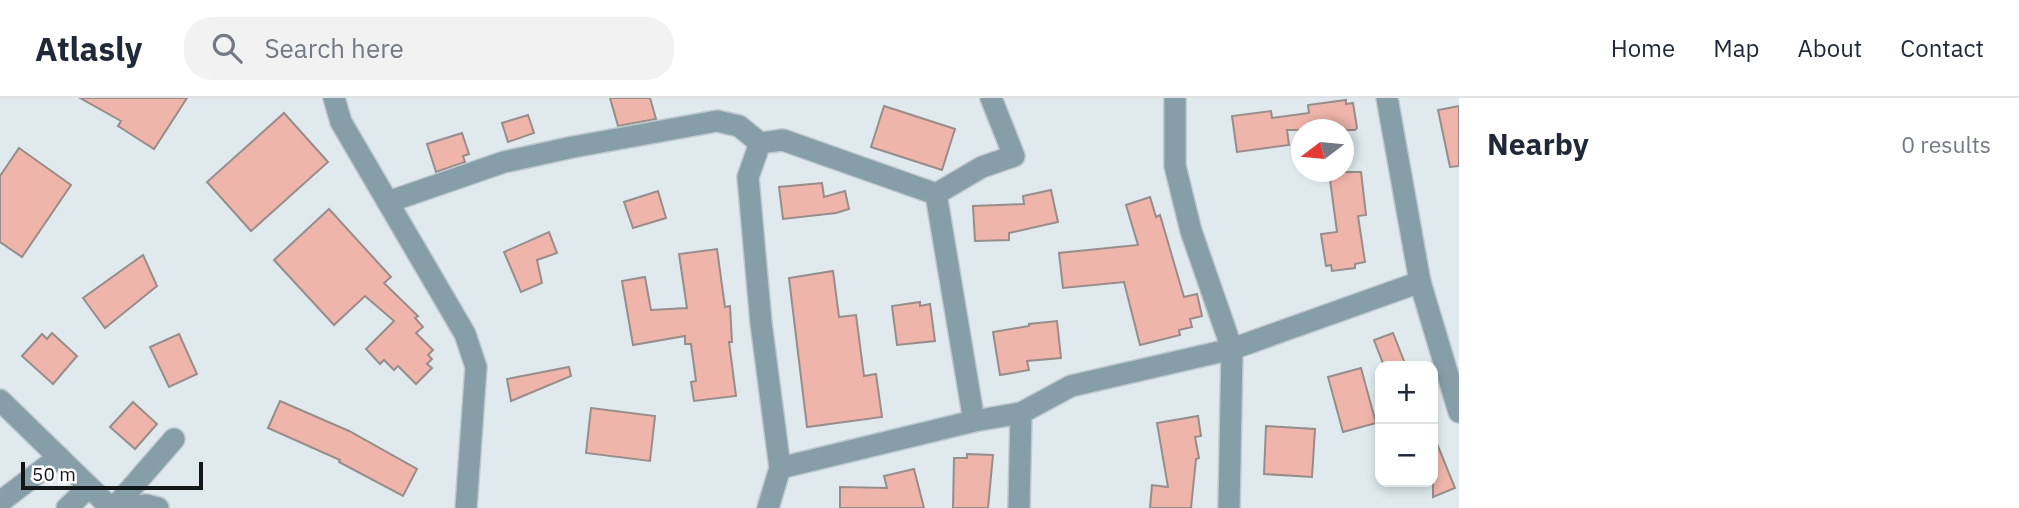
<!DOCTYPE html>
<meta charset="utf-8">
<style>
:root{--surface:#fff;--page:#f2f2f3;--text:#1f2937;--muted:#747a83;--line:#e0e1e3}
body{margin:0;font-family:"IBM Plex Sans",sans-serif;background:var(--page);color:var(--text)}
.controls{position:absolute;right:21px;bottom:21px;display:grid;overflow:hidden;border-radius:14px;box-shadow:0 4px 10px #0003}
.controls button{width:63px;height:63px;display:grid;place-items:center;padding:0;border:0;border-bottom:2px solid var(--line);background:var(--surface);color:var(--text);font:35px sans-serif}
.compass{position:absolute;left:1291px;top:21px;width:63px;height:63px;border-radius:50%;background:var(--surface);box-shadow:0 4px 10px #0003;rotate:254deg}
.scale{position:absolute;left:21px;bottom:18px;width:182px;box-sizing:border-box;padding-left:7px;border:4px solid #121617;border-top:0;font-size:19px;line-height:24px;white-space:nowrap;color:#121617;-webkit-text-stroke:5px #fff;paint-order:stroke}
.list{margin:0;padding:0;list-style:none}
h2{display:flex;justify-content:space-between;align-items:center;height:91px;margin:0;padding:0 28px;font-size:30px}
h2 small{font-size:23px;font-weight:400;color:var(--muted)}
.icon{flex:none;width:38px;height:38px;fill:none;stroke:currentColor;stroke-width:2;stroke-linecap:round;stroke-linejoin:round}
.map{position:relative;flex:none;width:1459px;height:410px;overflow:hidden}
header{display:flex;align-items:center;gap:42px;box-sizing:border-box;height:98px;padding:0 35px;background:var(--surface);border-bottom:2px solid var(--line)}
header strong{font-size:33px}
nav{display:flex;gap:38px;margin-inline-start:auto;font-size:24px}
.search{width:490px;height:63px;background:var(--page);display:flex;align-items:center;gap:18px;box-sizing:border-box;padding:0 24px;border-radius:28px;color:var(--muted);font-size:26px}
main{display:flex}
aside{flex:1;background:var(--surface)}
.map>svg:first-child{display:block}
.building{fill:#efb5ab;stroke:#978d8b;stroke-width:2}
.lines{fill:none;stroke-linecap:round;stroke-linejoin:round}
.street-casing{stroke:#bfc8cc;stroke-width:24}
.street{stroke:#859ea8;stroke-width:21}
</style>
<header>
<strong>Atlasly</strong>
<div class="search"><svg class="icon" aria-label="search" viewBox="0 0 24 24"><circle cx="10" cy="10" r="6"/><path d="M15 15l6 6"/></svg>Search here</div>
<nav><a>Home</a><a>Map</a><a>About</a><a>Contact</a></nav>
</header>
<main>
<div class="map">
<svg width="1459" height="410" viewBox="0 0 1459 410">
<rect width="100%" height="100%" fill="#e0eaee"/>
<g class="building">
<path d="M80,0h107l-33,51 -36,-23 3,-5z"/>
<path d="M610,0h40l6,21 -38,7z"/>
<path d="M1346,2v4l7,-1 4,25 -2,2h-68l2,15 -52,7 -5,-36 39,-5 1,7 37,-5 -1,-8z"/>
<path d="M884,8l71,23 -13,41 -71,-23z"/>
<path d="M1459,8v60l-9,1 -12,-57z"/>
<path d="M284,15l44,49 -77,69 -44,-49z"/>
<path d="M528,17l6,18 -26,9 -6,-19z"/>
<path d="M462,35l7,21 -6,2 2,6 -29,10 -9,-28z"/>
<path d="M19,50l52,37 -49,72 -22,-15v-66z"/>
<path d="M1329,74h32l5,43 -8,1 7,46 -10,2v4l-23,3 -1,-6 -5,1 -5,-32 16,-2z"/>
<path d="M822,85l2,14 21,-6 4,18 -13,4 -53,6 -4,-32z"/>
<path d="M1051,92l7,32 -49,11v7l-34,1 -2,-35 51,-2 -1,-8z"/>
<path d="M658,93l8,27 -33,10 -9,-26z"/>
<path d="M1150,99l6,20 4,-2 24,82 13,-3 5,22 -12,3 2,8 -13,3 1,5 -40,10 -16,-63 -61,6 -4,-35 79,-8 -12,-40z"/>
<path d="M329,111l62,68 -7,6 34,33 -3,2 8,9 -7,6 17,17 -5,5 4,4 -5,5 5,4 -16,16 -18,-18 -4,4 -10,-10 -4,4 -14,-15 28,-28 -29,-25 -31,29 -60,-65z"/>
<path d="M549,134l8,21 -20,7 5,23 -21,9 -17,-40z"/>
<path d="M717,151l8,58 5,-1 2,36h-3l7,54 -42,5 -3,-19 5,-1 -5,-37h-6v-8l-52,9 -11,-64 23,-4 6,33 36,-2 -8,-54z"/>
<path d="M143,157l14,31 -52,42 -22,-30z"/>
<path d="M833,173l6,46 17,-2 8,61 12,-2 6,43 -75,10 -18,-149z"/>
<path d="M920,204v4l10,-2 5,37 -38,4 -5,-39z"/>
<path d="M1057,223l4,37 -34,3 2,9 -29,5 -7,-43 36,-6v-2z"/>
<path d="M52,235l25,23 -24,28 -31,-28 20,-22 5,5z"/>
<path d="M1393,235l13,33h-22l-10,-26z"/>
<path d="M179,236l18,40 -28,13 -19,-40z"/>
<path d="M569,269l2,9 -60,25 -4,-22z"/>
<path d="M1361,270l15,55 -33,9 -15,-55z"/>
<path d="M280,303l69,30 68,38 -14,27 -64,-34 1,-2 -72,-32z"/>
<path d="M133,304l24,22 -22,25 -25,-22z"/>
<path d="M591,310l64,8 -5,45 -64,-8z"/>
<path d="M1198,318l3,20 -6,1 4,21 -3,1 -5,49h-41l2,-23 16,2 -11,-64z"/>
<path d="M1266,328l49,3 -3,48 -48,-3z"/>
<path d="M1433,336l22,54 -22,9z"/>
<path d="M967,356l26,1 -5,53h-35l1,-50h13z"/>
<path d="M914,371l10,39h-84v-21l47,1 -3,-12z"/>
</g>
<g class="lines">
<g class="street-casing">
<g id="street">
<path d="M334,0l7,24 124,212 11,33 -10,141"/>
<path d="M991,0l23,58 -32,11 -46,27 -153,-54 -23,3 -12,34 13,146 19,145 194,-47 47,-8"/>
<path d="M1175,0v68l16,65 41,118 -3,159"/>
<path d="M1387,0l33,184 39,130"/>
<path d="M936,96l38,227"/>
<path d="M388,104l116,-40 69,-15 144,-26 22,5 21,17"/>
<path d="M0,302l111,108"/>
<path d="M0,404l59,-45"/>
<path d="M67,410l22,-21"/>
<path d="M114,410l60,-69"/>
<path d="M124,410l22,-3 12,3"/>
<path d="M768,410l12,-40"/>
<path d="M1019,410l2,-95 50,-27 161,-37 188,-67"/>
</g>
</g>
<use href="#street" class="street"/>
</g>
</svg>
<div class="controls">
<button>+</button>
<button>−</button>
</div>
<svg class="compass" viewBox="-18 -18 36 36"><path d="M0-13l5 13h-10z" fill="#e53935"/><path d="M0 13l5-13h-10z" fill="#747a83"/></svg>
<div class="scale">50 m</div>
</div>
<aside>
<h2>Nearby<small>0 results</small></h2>
<ul class="list">
</ul>
</aside>
</main>
